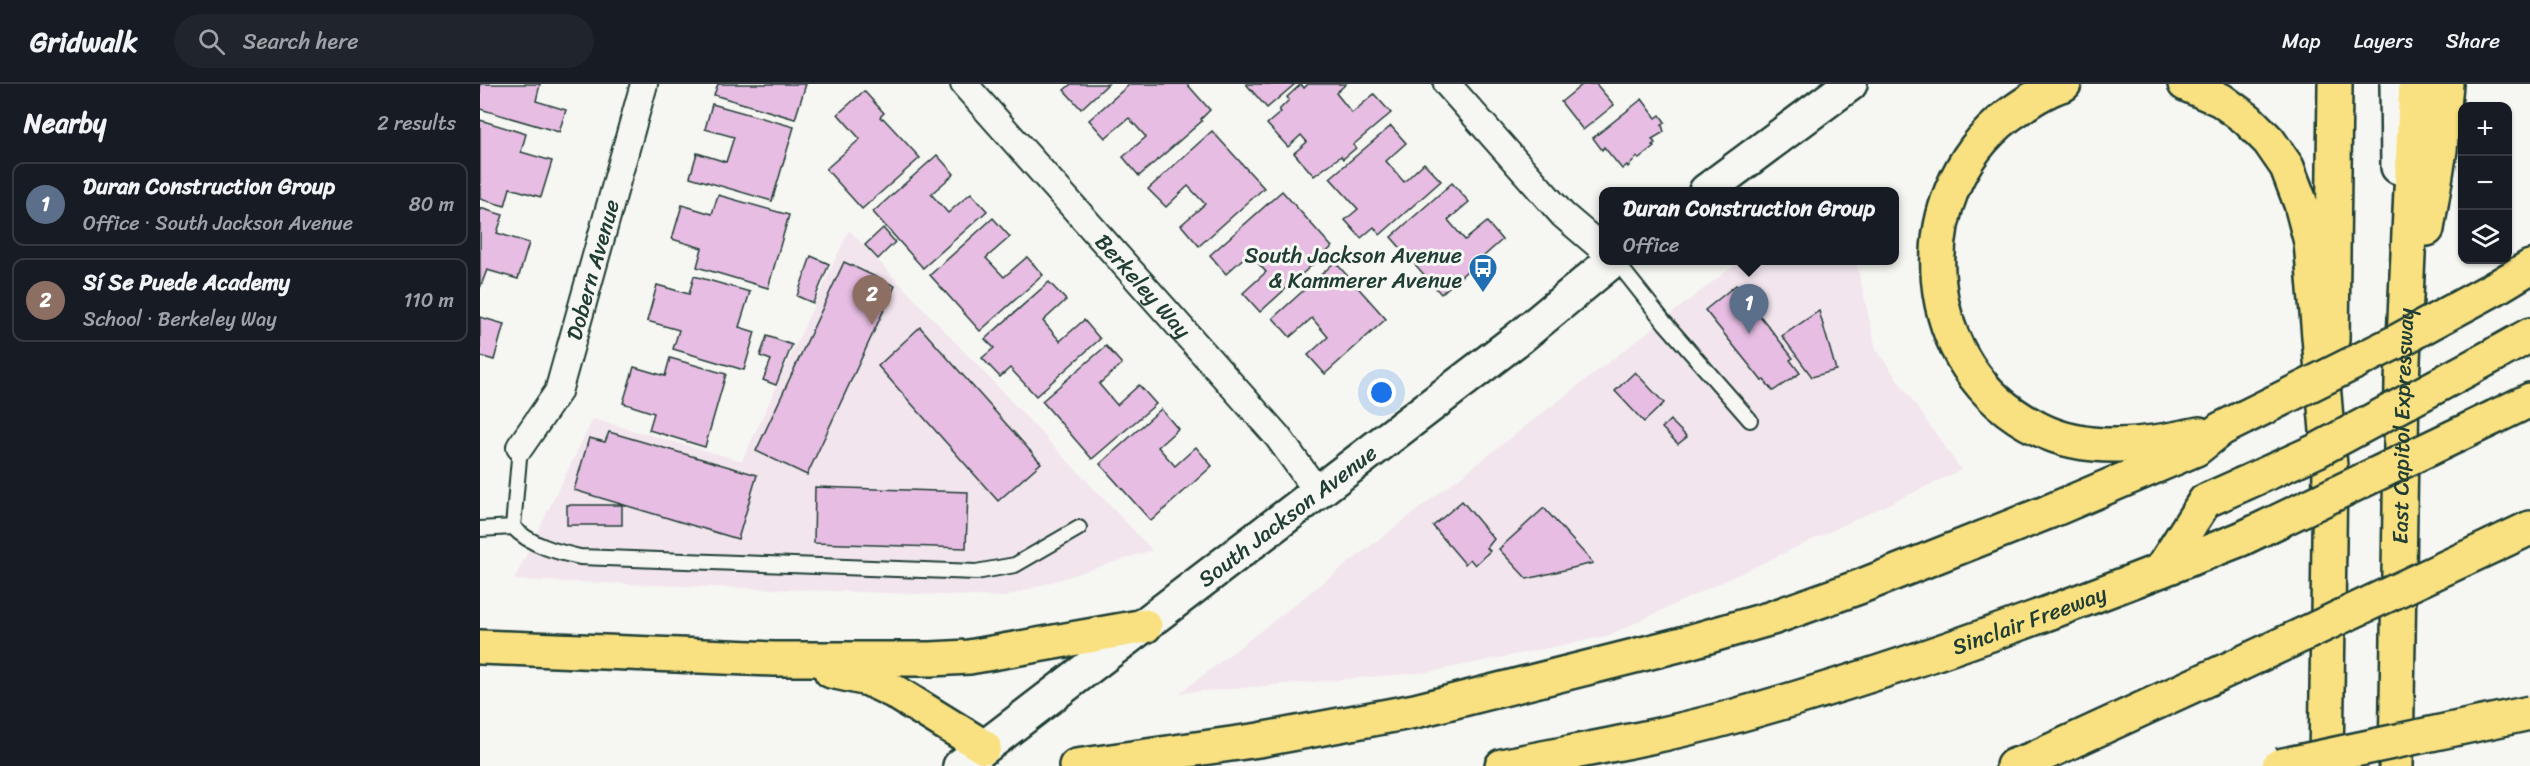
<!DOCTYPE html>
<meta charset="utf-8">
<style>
:root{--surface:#171b24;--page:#20242c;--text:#f1f3f6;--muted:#9ea1a6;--line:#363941;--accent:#2563eb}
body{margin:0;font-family:Sriracha,sans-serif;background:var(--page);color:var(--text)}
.controls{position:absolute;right:18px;top:18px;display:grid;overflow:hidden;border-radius:12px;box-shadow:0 2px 4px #0004}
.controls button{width:54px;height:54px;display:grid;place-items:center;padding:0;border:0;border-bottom:2px solid var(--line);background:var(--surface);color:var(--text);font:30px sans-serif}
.you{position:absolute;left:902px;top:309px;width:21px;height:21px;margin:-15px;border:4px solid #fff;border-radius:50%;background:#1a73e8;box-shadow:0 0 0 9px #1a73e833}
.badge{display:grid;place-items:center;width:39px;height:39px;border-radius:50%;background:var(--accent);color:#fff;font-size:20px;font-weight:700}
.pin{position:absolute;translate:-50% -50px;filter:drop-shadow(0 2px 3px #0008)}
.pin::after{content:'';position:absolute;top:32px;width:21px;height:18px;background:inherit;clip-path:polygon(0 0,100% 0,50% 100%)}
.popup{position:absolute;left:1119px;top:103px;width:300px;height:78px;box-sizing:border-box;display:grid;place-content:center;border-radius:12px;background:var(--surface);filter:drop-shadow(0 2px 4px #0005);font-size:20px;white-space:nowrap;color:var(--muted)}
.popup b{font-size:22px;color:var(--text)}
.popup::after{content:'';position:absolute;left:50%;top:100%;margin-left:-12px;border:12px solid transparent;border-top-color:var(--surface)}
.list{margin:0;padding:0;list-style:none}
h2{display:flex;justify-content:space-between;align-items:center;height:78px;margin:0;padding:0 24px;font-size:26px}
h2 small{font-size:20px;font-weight:400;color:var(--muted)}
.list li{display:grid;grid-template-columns:39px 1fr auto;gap:18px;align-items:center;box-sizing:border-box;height:84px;margin:0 12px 12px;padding:0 12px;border:2px solid var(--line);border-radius:12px}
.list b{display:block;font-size:22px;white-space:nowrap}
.list p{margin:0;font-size:20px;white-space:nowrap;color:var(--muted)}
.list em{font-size:20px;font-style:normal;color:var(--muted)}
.icon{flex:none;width:33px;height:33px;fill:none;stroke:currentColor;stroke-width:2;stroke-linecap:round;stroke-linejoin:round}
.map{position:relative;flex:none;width:2050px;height:682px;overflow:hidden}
header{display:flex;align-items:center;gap:36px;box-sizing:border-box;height:84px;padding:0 30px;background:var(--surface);border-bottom:2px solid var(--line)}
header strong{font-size:28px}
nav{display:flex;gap:33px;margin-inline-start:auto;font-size:21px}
.search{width:420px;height:54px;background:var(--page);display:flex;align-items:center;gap:15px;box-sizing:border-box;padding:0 21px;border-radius:33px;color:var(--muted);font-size:22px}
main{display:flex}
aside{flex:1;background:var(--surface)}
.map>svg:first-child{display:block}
.built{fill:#f2e5ee}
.building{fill:#e7bde3;stroke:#1f3d34;stroke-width:1.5}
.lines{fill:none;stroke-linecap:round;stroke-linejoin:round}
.lane-casing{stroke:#1f3d34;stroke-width:18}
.street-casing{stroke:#1f3d34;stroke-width:30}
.secondary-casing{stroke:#1f3d34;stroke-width:38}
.primary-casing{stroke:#1f3d34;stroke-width:38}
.highway-casing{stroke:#1f3d34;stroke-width:38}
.lane{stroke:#f6f6f2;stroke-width:14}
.street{stroke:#f6f6f2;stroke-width:26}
.secondary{stroke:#f6f6f2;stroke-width:33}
.primary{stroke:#f9e181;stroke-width:33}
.highway{stroke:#f9e181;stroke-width:33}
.highway-bridge-casing{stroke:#1f3d34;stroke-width:38;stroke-linecap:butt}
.highway-bridge{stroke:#f9e181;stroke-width:33}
.labels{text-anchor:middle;stroke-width:6;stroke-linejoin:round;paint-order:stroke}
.poi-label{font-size:22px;fill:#1f3d34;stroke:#f6f6f2;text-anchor:end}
.street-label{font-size:22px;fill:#1f3d34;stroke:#f6f6f2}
</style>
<header>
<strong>Gridwalk</strong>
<div class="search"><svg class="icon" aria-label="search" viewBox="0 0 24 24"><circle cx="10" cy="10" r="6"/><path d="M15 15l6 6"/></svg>Search here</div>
<nav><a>Map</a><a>Layers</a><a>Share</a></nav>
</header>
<main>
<aside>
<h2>Nearby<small>2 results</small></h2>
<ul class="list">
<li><span class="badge" style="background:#5c6f8a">1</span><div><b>Duran Construction Group</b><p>Office · South Jackson Avenue</p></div><em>80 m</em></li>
<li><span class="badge" style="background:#8d6e63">2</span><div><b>Sí Se Puede Academy</b><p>School · Berkeley Way</p></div><em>110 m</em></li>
</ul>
</aside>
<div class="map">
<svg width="2050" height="682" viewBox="0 0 2050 682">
<rect width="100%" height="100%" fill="#f6f6f2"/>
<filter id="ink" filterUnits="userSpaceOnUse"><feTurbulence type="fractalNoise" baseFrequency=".0167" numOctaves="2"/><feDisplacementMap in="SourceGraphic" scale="12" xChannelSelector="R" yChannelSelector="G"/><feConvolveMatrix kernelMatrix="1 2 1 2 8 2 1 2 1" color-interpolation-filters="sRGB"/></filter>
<g filter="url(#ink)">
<g class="built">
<path d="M369,146l303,320 -148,47 -490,-17 79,-161 149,42z"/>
<path d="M1260,177h116l20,88 85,121 -354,166 -178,36 -249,21z"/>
</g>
<g class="building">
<path d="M0,0h60l-4,17 30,9 -7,22 -79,-23z"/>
<path d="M238,0h88l-11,35 -81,-24z"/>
<path d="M591,0h37l-27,25 -17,-19z"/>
<path d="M650,0h57l23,26 -9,9 1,2 -63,55 -16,-19 23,-20 -17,-19 -24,20 -16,-18z"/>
<path d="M766,0h49l-28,24z"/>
<path d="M821,0l3,4 4,-4h38l-10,9 16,20 22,-19 17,19 -38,32 3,3 -13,11 -2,-3 -27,20 -20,-23 13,-11 -6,-7 -13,12 -21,-23 14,-12 -2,-2 10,-10 -2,-3z"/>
<path d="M1103,0h13l18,21 -31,25 -22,-28z"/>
<path d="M384,7l20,22 -4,4 2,2 1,-1 37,40 -58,51 -36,-40 34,-30 -22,-25z"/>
<path d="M1162,15l14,19 4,-3 5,7 -3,3 2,7 -12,7 3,4 -3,2 2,2 -15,12 -2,-2 -9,10 -1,-2 -5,4 -18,-22 -2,3 -9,-12z"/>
<path d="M232,20l82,23 -22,74 -82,-24 7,-24 29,9 8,-25 -29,-8z"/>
<path d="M0,36l46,14 -5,18 31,9 -11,36 -31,-9 -5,18 -25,-7z"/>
<path d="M911,42l15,17 -20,18 18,21 20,-19 17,18 -61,54 -6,-8 -13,11 -16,-18 13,-11 -28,-31z"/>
<path d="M732,47l52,57 -65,58 -18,-21 24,-21 -17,-18 -22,21 -18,-18z"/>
<path d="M457,71l17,19 -23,20 17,19 23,-20 16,18 -64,57 -50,-56z"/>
<path d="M972,99l17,19 -21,18 17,20 22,-18 15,18 -61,54 -50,-57z"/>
<path d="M802,107l50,56 -72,65 -17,-19 23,-21 -17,-19 -23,21 -16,-19z"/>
<path d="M238,111l71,20 -21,73 -71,-21 5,-19 -30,-9 10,-34 30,9z"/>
<path d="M0,124l23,7 -6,18 32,10 -11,36 -31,-9 -7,18z"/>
<path d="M513,134l17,19 -24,21 18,19 23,-20 16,18 -63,56 -50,-56z"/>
<path d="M403,144l12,14 -17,17 -13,-14z"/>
<path d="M331,172l18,8 -16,39 -16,-7z"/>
<path d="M364,178l51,24 -88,189 -51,-24z"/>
<path d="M855,178l51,57 -61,55 -17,-19 20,-18 -16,-19 -22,19 -17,-19z"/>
<path d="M214,192l56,16 -11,35 16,5 -11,38 -71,-21 6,-19 -32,-9 10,-36 32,9z"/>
<path d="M569,198l17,18 -23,21 17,20 24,-21 16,19 -64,57 -26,-28 -10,9 -18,-19 12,-10 -9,-9z"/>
<path d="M1256,201l57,73 -3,2 10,13 -27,18 -9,-11 -2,1 -57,-71z"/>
<path d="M1339,227l17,59 -24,7 -30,-41z"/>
<path d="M0,233l24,7 -10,36 -14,-4z"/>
<path d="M440,243l121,136 -43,38 -120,-135z"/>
<path d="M287,252l25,9 -16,40 -13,-5 8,-20 -11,-4z"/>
<path d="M626,262l16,18 -23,20 18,21 22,-20 17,19 -64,55 -50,-58z"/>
<path d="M190,274l56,16 -21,73 -56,-17 5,-17 -31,-10 11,-36 31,9z"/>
<path d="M1155,288l29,31 -20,19 -29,-31z"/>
<path d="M681,325l17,20 -20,18 17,19 21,-19 16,19 -61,55 -51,-57z"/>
<path d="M1190,336l17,17 -9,7 -16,-16z"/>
<path d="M129,348l148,43 -19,64 -164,-49 15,-52 16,4z"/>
<path d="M335,403l153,5 -2,56 -152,-5z"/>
<path d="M982,417l32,38 -7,9 3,3 -15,14 -5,-6 -5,5 -32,-38z"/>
<rect x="87" y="421" width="55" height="20"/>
<path d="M1064,424l49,55 -66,16 -28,-30z"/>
</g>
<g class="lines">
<g class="lane-casing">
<g id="lane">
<path d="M1135,176l50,63 85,97"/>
<path d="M40,363l-7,80c17,18 44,25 67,30l396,15 39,-7 64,-37"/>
<path d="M0,445l33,-2"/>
</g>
</g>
<g class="street-casing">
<g id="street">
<path id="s1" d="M484,0l314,353 39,54"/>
<path d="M967,0l116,131 41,35"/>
<path id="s2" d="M40,363l38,-55 86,-308"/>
</g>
</g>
<g class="secondary-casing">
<g id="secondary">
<path d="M1917,0l1,83"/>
<path d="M1226,107l144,-107"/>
<path id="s3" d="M480,682l559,-428 94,-78"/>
</g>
</g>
<g class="primary-casing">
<path id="primary" d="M1852,256l3,-256"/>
</g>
<g class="highway-casing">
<g id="highway">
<path d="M1584,0c-20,6 -38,19 -55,31 -106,81 -92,255 30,314 49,25 109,16 160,5"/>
<path d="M1705,0l36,16 26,19 22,22 18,26 14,37 10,38 19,224 -4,300"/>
<path d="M1947,145l13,-79 6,-66"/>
<path d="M2017,203l33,-20"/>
<path d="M2016,270l34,-19"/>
<path d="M2015,333l35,-17"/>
<path d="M2014,461l36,-17"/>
<path d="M1681,486l44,-69 36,-16"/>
<path d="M0,563l294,12h157l38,-2 176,-31"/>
<path d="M351,587l37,8 27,13 89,55"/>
<path d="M596,682l183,-26 156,-29 263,-66 94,-27 87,-31 189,-75 148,-63 25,-20 22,-11"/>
<path id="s4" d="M1022,682c74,-15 149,-27 222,-47 176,-48 347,-113 517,-180"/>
<path d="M1533,682l20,-7 207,-95"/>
<path id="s5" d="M1916,682l6,-384 14,-298"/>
</g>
</g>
<use href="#lane" class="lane"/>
<use href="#street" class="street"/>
<use href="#secondary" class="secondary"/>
<use href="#primary" class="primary"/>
<use href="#highway" class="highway"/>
<g class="highway-bridge-casing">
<g id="highway-bridge">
<path d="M1763,334l151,-75 103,-56"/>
<path d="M1761,401l75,-34 180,-97"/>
<path d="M1761,455l254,-122"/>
<path d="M1760,580l254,-119"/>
<path d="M1799,682l251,-53"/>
</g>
</g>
<use href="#highway-bridge" class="highway-bridge"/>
</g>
</g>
<defs>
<g id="bus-pin" transform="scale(1.5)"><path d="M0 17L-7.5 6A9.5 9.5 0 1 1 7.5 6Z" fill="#1f6fb2" stroke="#f6f6f2"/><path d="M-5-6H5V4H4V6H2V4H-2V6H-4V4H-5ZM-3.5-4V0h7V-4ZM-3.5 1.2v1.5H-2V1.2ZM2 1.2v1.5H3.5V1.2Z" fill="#fff"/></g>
</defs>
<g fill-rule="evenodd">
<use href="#bus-pin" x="1003" y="184"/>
</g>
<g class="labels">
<g class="poi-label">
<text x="982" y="179">South Jackson Avenue<tspan x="982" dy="25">&amp; Kammerer Avenue</tspan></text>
</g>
<g class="street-label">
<text dy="8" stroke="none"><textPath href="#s2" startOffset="194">Dobern Avenue</textPath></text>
<text dy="8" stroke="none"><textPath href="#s1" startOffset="270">Berkeley Way</textPath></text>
<text dy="8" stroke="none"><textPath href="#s5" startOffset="340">East Capitol Expressway</textPath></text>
<text dy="8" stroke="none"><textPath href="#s3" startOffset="412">South Jackson Avenue</textPath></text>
<text dy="8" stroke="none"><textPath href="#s4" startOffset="548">Sinclair Freeway</textPath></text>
</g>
</g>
</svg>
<div class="controls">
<button>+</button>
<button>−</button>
<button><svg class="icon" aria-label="layers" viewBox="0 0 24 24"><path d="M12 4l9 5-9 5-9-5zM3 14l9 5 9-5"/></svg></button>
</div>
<div class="you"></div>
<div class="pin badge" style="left:1269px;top:250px;background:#5c6f8a">1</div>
<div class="popup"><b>Duran Construction Group</b>Office</div>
<div class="pin badge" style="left:392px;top:241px;background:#8d6e63">2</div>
</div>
</main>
